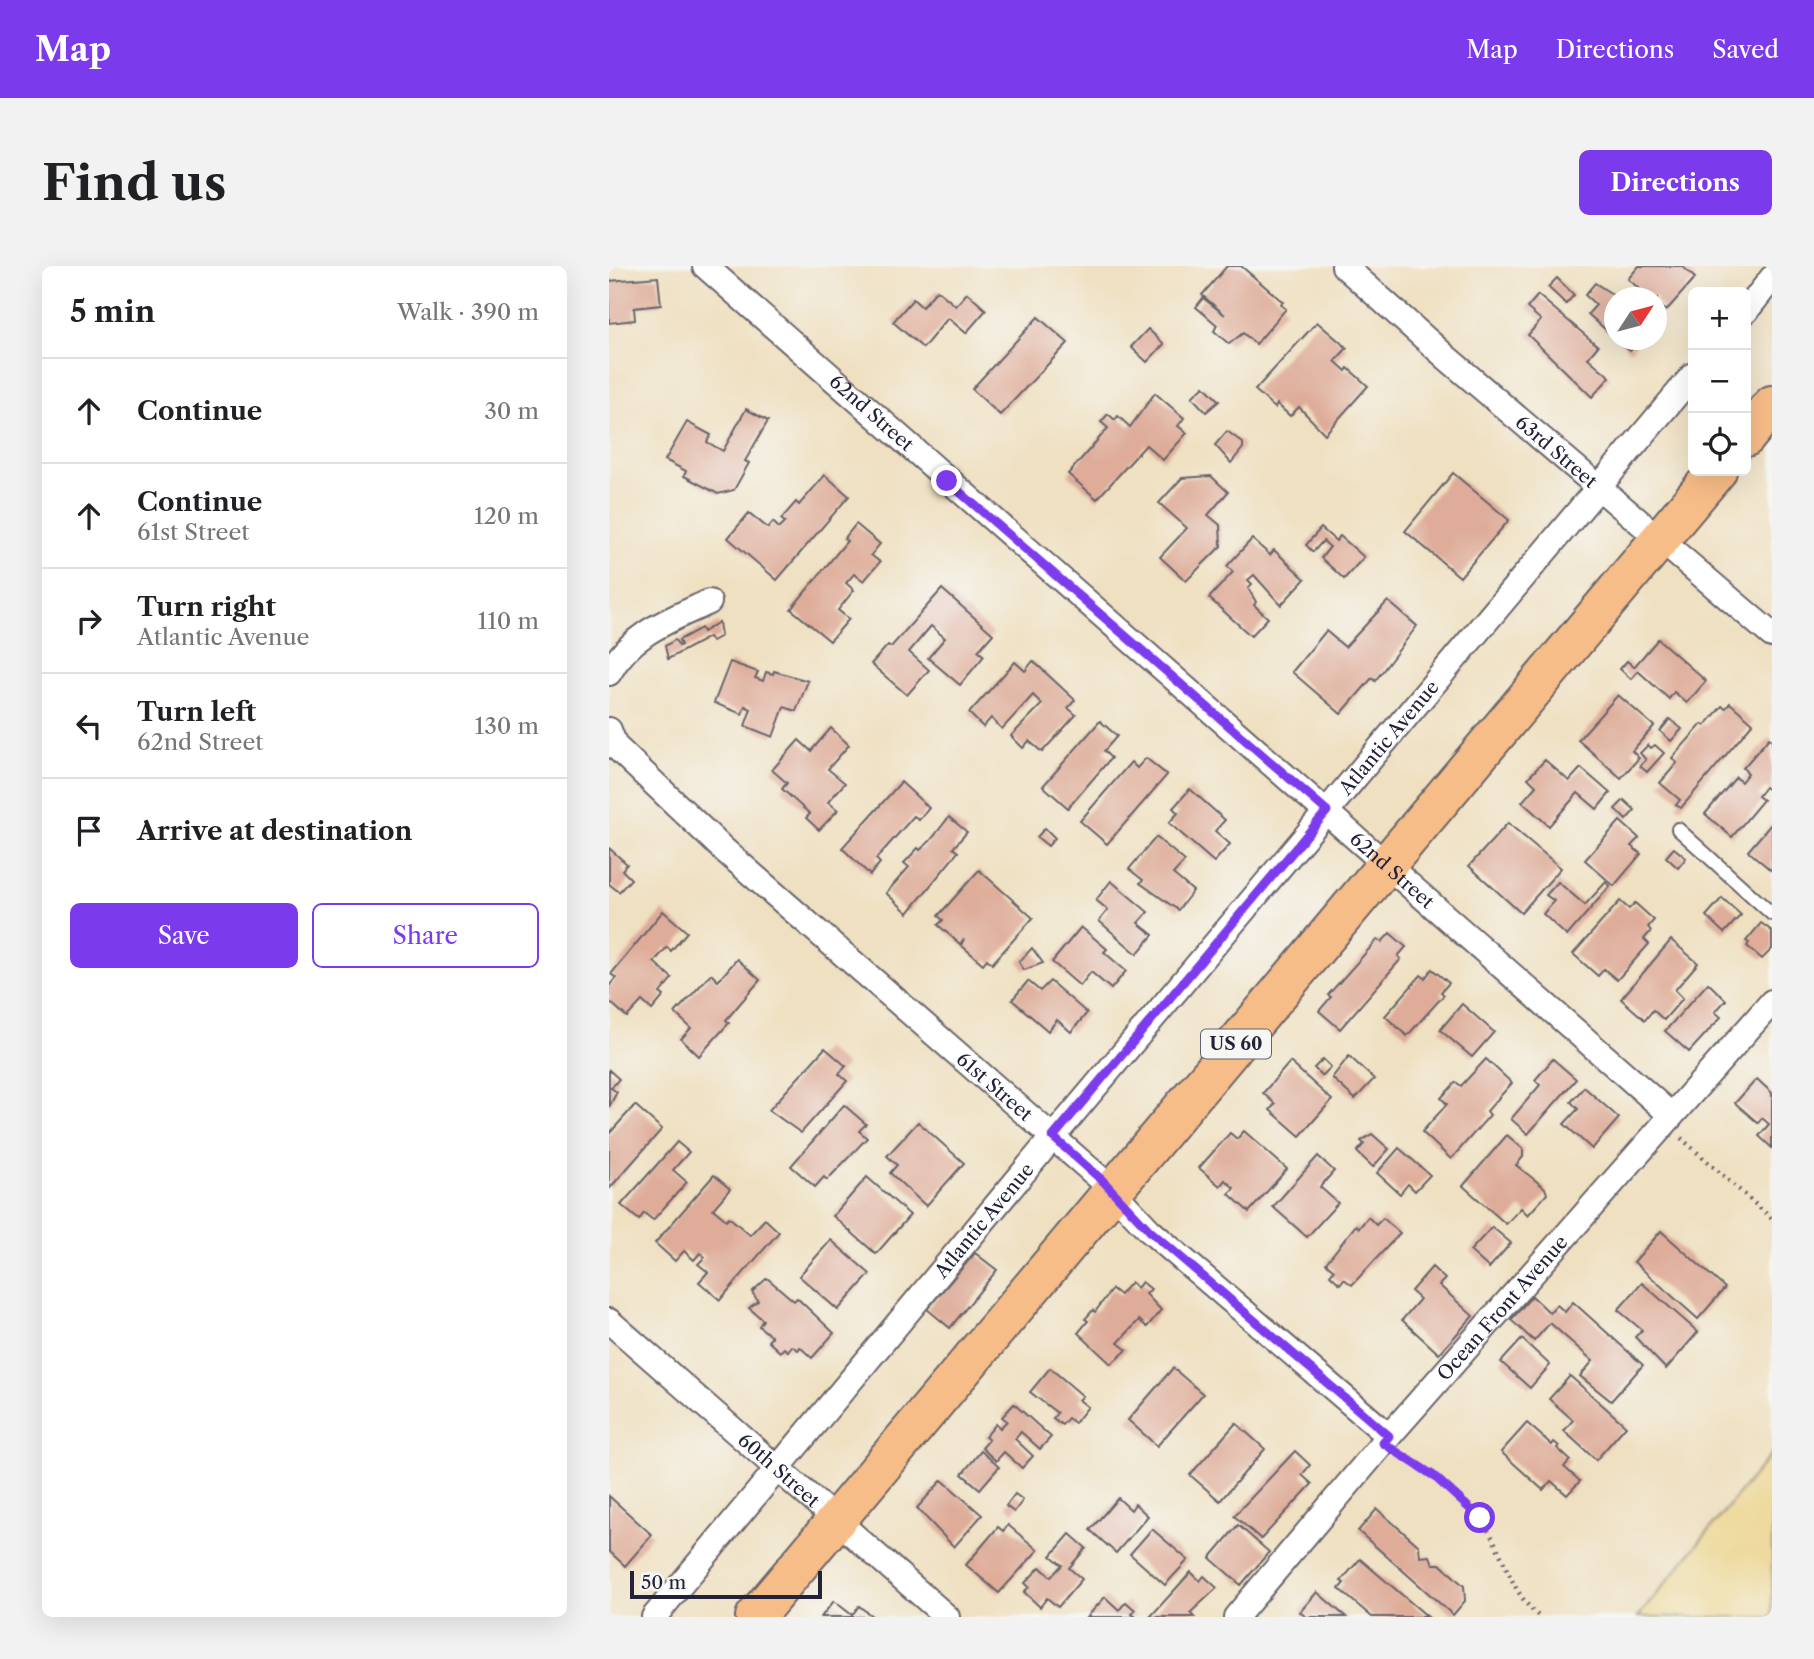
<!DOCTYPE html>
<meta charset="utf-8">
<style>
:root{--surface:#fff;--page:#f2f2f2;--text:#202124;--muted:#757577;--line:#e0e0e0;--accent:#7c3aed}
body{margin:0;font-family:"Libre Caslon Text",serif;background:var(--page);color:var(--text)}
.controls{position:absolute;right:21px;top:21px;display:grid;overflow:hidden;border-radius:10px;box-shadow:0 7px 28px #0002}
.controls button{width:63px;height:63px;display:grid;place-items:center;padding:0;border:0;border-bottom:2px solid var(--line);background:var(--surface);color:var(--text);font:35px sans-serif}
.compass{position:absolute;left:995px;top:21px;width:63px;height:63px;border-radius:50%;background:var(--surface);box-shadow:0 7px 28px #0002;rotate:54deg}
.scale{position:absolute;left:21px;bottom:18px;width:192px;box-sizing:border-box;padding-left:7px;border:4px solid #22223b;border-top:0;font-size:19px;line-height:24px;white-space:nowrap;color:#22223b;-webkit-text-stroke:5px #f6f6f2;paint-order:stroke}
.stop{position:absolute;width:21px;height:21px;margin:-16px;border:5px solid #7c3aed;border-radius:50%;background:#fff}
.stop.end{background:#7c3aed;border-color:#fff;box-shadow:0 2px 7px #0008}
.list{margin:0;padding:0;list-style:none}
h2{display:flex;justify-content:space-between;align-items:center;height:91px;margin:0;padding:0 28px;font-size:30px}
h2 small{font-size:23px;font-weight:400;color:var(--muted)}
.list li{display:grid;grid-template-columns:46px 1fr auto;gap:21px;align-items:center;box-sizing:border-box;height:105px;padding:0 28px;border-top:2px solid var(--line)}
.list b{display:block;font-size:26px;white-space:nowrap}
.list p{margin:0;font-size:23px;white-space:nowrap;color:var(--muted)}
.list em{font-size:23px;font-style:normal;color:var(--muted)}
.actions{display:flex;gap:14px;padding:21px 28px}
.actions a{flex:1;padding:16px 0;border:2px solid var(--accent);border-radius:10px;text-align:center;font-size:24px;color:var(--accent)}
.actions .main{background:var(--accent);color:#fff}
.icon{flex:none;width:38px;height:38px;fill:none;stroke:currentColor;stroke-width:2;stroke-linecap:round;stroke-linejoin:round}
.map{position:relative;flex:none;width:1163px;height:1351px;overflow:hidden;border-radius:10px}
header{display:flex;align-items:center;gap:42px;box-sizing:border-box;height:98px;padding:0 35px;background:var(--accent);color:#fff}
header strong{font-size:33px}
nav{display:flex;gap:38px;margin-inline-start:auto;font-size:24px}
.intro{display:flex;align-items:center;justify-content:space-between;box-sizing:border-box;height:168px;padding:0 42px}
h1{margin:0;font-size:49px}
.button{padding:18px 32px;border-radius:10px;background:var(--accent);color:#fff;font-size:24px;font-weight:700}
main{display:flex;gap:42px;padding:0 42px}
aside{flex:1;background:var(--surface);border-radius:10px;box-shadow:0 7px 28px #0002}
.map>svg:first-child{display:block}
.sand{fill:#eeda9e;stroke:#887e6c;stroke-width:2}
.building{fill:#deac98}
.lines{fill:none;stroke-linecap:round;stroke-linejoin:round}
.service-casing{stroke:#6a646a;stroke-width:16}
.minor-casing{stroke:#6a646a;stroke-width:28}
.trunk-casing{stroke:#6a646a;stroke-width:42}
.path{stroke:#6a646a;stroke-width:4.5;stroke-dasharray:2 5;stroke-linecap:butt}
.service{stroke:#fff;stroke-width:12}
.minor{stroke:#fff;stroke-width:24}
.trunk{stroke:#f7bd88;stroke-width:38}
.route{stroke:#7c3aed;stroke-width:9}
.labels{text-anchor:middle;stroke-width:5;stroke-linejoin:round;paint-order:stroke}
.shield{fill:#f6f6f2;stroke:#626272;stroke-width:2}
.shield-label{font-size:18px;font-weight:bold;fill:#22223b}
.street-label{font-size:19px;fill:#22223b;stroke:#f6f6f2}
</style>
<header>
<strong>Map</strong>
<nav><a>Map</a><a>Directions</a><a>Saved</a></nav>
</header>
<div class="intro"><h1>Find us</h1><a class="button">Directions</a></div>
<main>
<aside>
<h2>5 min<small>Walk · 390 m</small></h2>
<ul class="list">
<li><svg class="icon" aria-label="ahead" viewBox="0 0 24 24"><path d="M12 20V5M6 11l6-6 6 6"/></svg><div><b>Continue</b></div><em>30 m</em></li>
<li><svg class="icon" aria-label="ahead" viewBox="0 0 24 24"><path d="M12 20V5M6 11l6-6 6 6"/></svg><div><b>Continue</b><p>61st Street</p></div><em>120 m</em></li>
<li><svg class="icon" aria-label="right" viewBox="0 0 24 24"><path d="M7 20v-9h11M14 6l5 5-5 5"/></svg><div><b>Turn right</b><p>Atlantic Avenue</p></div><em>110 m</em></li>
<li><svg class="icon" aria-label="left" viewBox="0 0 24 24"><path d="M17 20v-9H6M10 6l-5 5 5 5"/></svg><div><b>Turn left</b><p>62nd Street</p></div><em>130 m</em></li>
<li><svg class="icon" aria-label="arrive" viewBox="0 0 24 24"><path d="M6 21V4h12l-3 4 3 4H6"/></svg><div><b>Arrive at destination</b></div></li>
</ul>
<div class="actions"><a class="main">Save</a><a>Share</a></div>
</aside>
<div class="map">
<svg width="1163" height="1351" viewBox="0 0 1163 1351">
<rect width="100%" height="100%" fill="#f6f6f2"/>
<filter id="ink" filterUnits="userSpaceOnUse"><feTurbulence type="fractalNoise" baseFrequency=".0143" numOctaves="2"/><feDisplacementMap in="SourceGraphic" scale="14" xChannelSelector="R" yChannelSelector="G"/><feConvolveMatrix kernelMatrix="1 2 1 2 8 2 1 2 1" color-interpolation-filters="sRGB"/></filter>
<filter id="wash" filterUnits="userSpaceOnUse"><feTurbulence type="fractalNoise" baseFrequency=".00686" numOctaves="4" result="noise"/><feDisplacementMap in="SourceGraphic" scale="28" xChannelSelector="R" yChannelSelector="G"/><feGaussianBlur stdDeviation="1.57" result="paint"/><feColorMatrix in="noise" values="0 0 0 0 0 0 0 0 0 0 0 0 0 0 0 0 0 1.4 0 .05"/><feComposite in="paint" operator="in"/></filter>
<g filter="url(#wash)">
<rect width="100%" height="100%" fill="#efe0c1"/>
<path class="sand" d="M1163,1187v164h-134z"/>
<g id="blocks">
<g class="building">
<path d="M618,0h14l42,36 -2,3 5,4 -30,35 -13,-11 -14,11 -15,-13 3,-6 -21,-18 7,-9 22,17 -23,-20z"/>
<path d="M1030,0h43l13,12 -29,33 -9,-8v-5h-7l-22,-19z"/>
<path d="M49,11l3,28 -27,3 1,12 -26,3v-42z"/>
<path d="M948,12l17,17 -8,9 -18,-17z"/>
<path d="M986,17l23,15h-3v40l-27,-24 8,-9 -11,-10z"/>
<path d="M328,24l19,16 11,-13 19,17 -20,23 -18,-15 -25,30 -30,-26 20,-23 9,8z"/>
<path d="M929,29l60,51 -10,12 22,19 -18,20 -64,-62 13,-15 -14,-12z"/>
<path d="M429,51l30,26 -68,72 -28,-26z"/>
<path d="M708,56l30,26 -12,13 11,10 2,-3 20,18 -43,48 -26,-27 -9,9 -13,-12 -2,4 -20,-18z"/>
<path d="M539,63l16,15 -17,18 -16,-15z"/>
<path d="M1008,74h23l-10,11z"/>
<path d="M595,120l15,15 -13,11 -14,-15z"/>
<path d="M546,127l29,25 -6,8 9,7 -24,27 -17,-15 -49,54 -29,-25 40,-46 -7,-6 7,-8 7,6 3,-4 12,11z"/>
<path d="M137,143l22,12 -23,40 4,2 -15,27 -16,4 -34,-18 2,-5 -21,-11 22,-38 24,13 -4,7 16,9z"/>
<path d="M618,165l16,12v5l-12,15 -16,-18z"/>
<path d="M844,207l56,47 -49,57 -55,-46z"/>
<path d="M216,209l24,21 -72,84 -49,-42 21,-25 19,15 5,-6 6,6 6,-6 -4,-3 15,-17 3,3z"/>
<path d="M602,210l17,16 -20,23 12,10 1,21 -35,35 -26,-24 27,-29 -28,-25 23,-25z"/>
<path d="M247,258l24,20 -9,11 9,7 -16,19 -10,-7 -8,9 8,7 -16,20 11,9 -19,22 -39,-32 56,-68 -3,-2z"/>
<path d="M712,262l15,13 4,-5 24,21 -20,22 -23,-21 9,-11 -7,-6 -10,11 -7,-7z"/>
<path d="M643,273l18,16 4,-5 31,29 -24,26 -27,-30 -6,5 4,4 -4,4 8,14 -2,3 14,13 -17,18 -42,-38 24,-26 -6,-6z"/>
<path d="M333,323l51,45 -15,17 6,5 -24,29 -32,-27 17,-20 -14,-12 -22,26 20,18 -22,25 -36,-31 17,-19 3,2z"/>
<path d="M779,335l29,25 -42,55 -3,-3 -31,36 -49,-42 34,-41 19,16z"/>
<path d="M110,356l2,14 -9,5 -3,-4 -41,22 -3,-13 10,-6 4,6 2,-1 -2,-5 22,-12 2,4z"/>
<path d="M1049,373l48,42 -19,22 -13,-11 -5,7 -31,-28 -7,8 -11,-10 7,-8 7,6z"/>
<path d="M424,395l42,39 -7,8 8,7 -34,37 -13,-11 -6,7 -12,-12 31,-32 -9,-9 -31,34 -11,-11 -8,9 -14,-14 46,-51 10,9z"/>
<path d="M121,396l28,10 -3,6 8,3 3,-9 7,2 1,-3 34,10 -12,30 -12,-4 -11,30 -28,-11 6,-17 -6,-3 -3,8 -28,-11z"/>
<path d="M1009,429l36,31 -22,25 7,7 -18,20 -43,-38z"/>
<path d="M1121,437l23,20 -72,85 -5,-3 4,-5 -20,-17 17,-20 -5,-5 30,-34 3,2 17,-20 4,2z"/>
<path d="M1061,453l12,10 -11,12 -11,-10z"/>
<path d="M491,455l17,15 -13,15 7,7 -43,50 -25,-22z"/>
<path d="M222,462l18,17 -21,24 17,14 -17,19 10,8 -19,20 -13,-12 4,-4 -28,-25 5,-6 -15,-13 27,-30 12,11z"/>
<path d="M1160,472l3,2v52l-7,-5 -7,9 5,4 -31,37 -27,-23 31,-37 5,5 7,-9 -5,-5z"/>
<path d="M1039,479l3,3 4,-3 9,8 -17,19 -7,-6 6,-6 -6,-7z"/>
<path d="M537,492l21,17 -60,69 -27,-23 51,-59 6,6z"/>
<path d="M936,494l24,21 12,-13 29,25 -13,16 -19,-16 -29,33 -27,-24 14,-16 -8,-8z"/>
<path d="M292,516l28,26 -10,12 -5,-4 -38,43 4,4 -10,12 -28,-27z"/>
<path d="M581,523l35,31 -10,11 15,13 -16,18 -45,-39 9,-10 -5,-5z"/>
<path d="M1015,534l11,10 -9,10 -11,-11z"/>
<path d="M340,551l18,15 -14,16 5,4 -50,61 -22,-20 23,-26 -5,-4 14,-15 2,2 10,-9z"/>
<path d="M1011,555l19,17 -8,8 10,8 -27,32 -29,-26z"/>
<path d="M899,557l53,45 -40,45 -52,-47z"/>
<path d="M1163,557v48l-24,-20z"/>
<path d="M436,562l10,10 -7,8 -11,-9z"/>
<path d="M547,571l29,24 -12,13 20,17 -15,19 -38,-27 3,-3 -14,-11z"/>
<path d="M0,582l18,16 -5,6 9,9 -12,13 -10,-8z"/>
<path d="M1065,582l12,10 -8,10 -12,-11z"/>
<path d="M370,604l54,48 -41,46 -5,-5 -4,5 -22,-19 3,-6 -4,5 -22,-19 5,-5 -5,-4z"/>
<path d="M502,615l37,31 -10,11 15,12 -16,19 -38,-33 9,-11 -12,-10z"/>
<path d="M949,616l27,23 21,-23 4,4 -43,50 -24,-22 11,-13 -8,-6z"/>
<path d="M1113,632l19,17 -17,18 -18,-17z"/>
<path d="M1011,635l9,8 6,-6 19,17 -6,7 3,4 -7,8 5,5 -32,36 -13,-11 -6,7 -25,-22z"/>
<path d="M54,645l24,21 -16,19 -4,-4 -13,15 18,16 -12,15 4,3 -12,14 -10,-9 -15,16 -18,-16v-15l7,-8 -5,-4z"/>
<path d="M1152,657l11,8v18l-10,10 -15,-13 2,-3 -3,-2z"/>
<path d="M472,661l26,22 -3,3 22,19 -15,18 -20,-17 -11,14 -28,-24z"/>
<path d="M781,667l16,14 -8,9 3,3 -61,70 -21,-18 12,-14 -3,-2 50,-56 4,3z"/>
<path d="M1062,674l27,23 -23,27 8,8 -19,22 -11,-10 -8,10 -24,-21z"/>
<path d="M423,682l11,15 -19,7 -5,-8z"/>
<path d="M128,693l23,21 -34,40 3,3 -30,33 -18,-17 10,-11 -16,-15 36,-39 7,7z"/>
<path d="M823,703l17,14 -8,9 3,3 -37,41 -22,-20 36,-41 4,3z"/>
<path d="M419,715l12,10 10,-10 37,32 -16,19 -14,-12 -9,11 -36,-31z"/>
<path d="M1099,717l18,17 -11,12 6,5 -32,35 -24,-21z"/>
<path d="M853,738l32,28 -22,25 -32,-27z"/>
<path d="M216,782l21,18 -7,8 8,7 -46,52 -32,-23z"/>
<path d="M740,790l25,23 -19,20 -23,-21z"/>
<path d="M714,793l8,8 -9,9 -8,-8z"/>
<path d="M877,793l26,24 -25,28 3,4 -39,44 -29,-27 25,-28 -6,-6 15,-16 5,4z"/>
<path d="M944,793l23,20 -48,55 -17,-15 29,-34 -5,-5z"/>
<path d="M681,796l42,38 -32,36 -30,-26 5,-6 -12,-11z"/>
<path d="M0,804l10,9 -8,9 6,4 -8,15z"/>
<path d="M1148,813l15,14v55l-13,-12 10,-12 -7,-6 -4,5 -23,-20z"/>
<path d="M975,821l35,31 -27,31 -28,-25 14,-15 -7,-7z"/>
<path d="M26,839l27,24 -53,60v-55z"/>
<path d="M235,839l22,19 -7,7 8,7 -40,42 -3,-3 -9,10 -24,-21z"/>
<path d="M309,856l46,41 -38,43 -36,-33 7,-8 -10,-9z"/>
<path d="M635,865l43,38 -38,43 -20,-18 5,-6 -9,-8 -5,6 -21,-18 31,-35 7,6z"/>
<path d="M763,868l17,15 -16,18 -16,-15 7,-8 -3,-3z"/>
<path d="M898,869l16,14v8l-7,8 29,23 2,6 -19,21 -7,-7 -15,16 -43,-38z"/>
<path d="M68,876l12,10 -16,18 14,12 -34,38 -9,-7 -5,7 -18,-15z"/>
<path d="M790,882l31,27 -15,16 -7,-7 -8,10 -23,-21z"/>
<path d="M709,890l16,15 -14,16 18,16 -31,34 -34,-30z"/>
<path d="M105,909l16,14 -17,20 13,11 3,-3 21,18 15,-16 14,13 -59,68 -21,-18 9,-10 -10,-8 7,-7 -5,-4 -6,7 -10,-9 -9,10 -20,-18z"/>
<path d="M258,911l43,38 -34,39 -43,-38z"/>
<path d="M759,951l8,8 7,-7 17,15 -48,52 -8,-6 -4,5 -10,-9 4,-5 -8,-7 30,-38 3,3z"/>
<path d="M883,961l19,16 -22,25 -19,-17z"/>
<path d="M1052,965l64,57 -27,31 -64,-57z"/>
<path d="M222,974l39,34 -32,36 -39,-34z"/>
<path d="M366,987l22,17 -47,58 -23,-19z"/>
<path d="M823,1001l13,12 -6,6 34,31 -34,38 -37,-34 18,-21 -9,-8z"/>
<path d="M158,1012l27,23 3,-3 37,35 -22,25 -12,-11 -2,3 -6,-4 -4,5 -4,-3 -4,4 -12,-11 4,-4 -13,-11 4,-6 -14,-12 9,-7 -6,-9z"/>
<path d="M522,1016l6,6 5,-6 9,7 -5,5 15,16 -14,17 -8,-7 -21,23 9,7 -16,14 -33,-31 10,-12 -3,-2 8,-9 2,2 17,-23 8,6z"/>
<path d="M1033,1017l56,49 -32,37 -31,-32 7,-7 -24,-20z"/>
<path d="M923,1030l18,17 7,-8 8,7 8,-10 70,63 -32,36 -31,-25 13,-15 -43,-38 -16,18 -23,-21z"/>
<path d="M913,1073l28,26 -20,23 -29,-26z"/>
<path d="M441,1102l33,28 -4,4 9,7 -13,16 -7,-5 -6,7 -9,-7 4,-5 -27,-21z"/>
<path d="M564,1102l30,26 -46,52 -29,-26z"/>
<path d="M961,1110l56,50 -30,34 -32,-29 9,-11 -24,-21z"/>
<path d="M405,1138l37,33 -11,12 -19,-17 -6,7 18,17 -11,12 -18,-16 -8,9 -14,-13 7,-8 -4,-3 11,-13 4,4 7,-7 -5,-4z"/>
<path d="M627,1157l29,26 -45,52 -30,-26z"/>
<path d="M918,1157l25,22 2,-3 5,4 -2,2 13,12 -6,7 16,14 -13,14 -16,-14 -8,9 -42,-38z"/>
<path d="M372,1185l18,16 -19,22 -18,-15z"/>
<path d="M686,1185l15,14 -8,10 10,9 -51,55 -27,-23z"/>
<path d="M333,1214l40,35 -28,32 -37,-39z"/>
<path d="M406,1228l8,6 -9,12 -8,-6z"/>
<path d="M0,1230l43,39 -27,31 -16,-15z"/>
<path d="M509,1232l13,12 4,-6 13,12 -32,37 -26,-23z"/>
<path d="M768,1243l42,37 1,11 10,-1 3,8h7l24,22 1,15 -12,14 -95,-84z"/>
<path d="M399,1259l30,25 -39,43 -33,-28 32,-38 5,4z"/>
<path d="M629,1259l31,27 -28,33 -31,-27z"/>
<path d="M543,1263l36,31 -23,25 -35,-31z"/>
<path d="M461,1268l16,14 -17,20 13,11 -24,28 -11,-9 -7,9 -16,-15 5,-5 -4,-4 15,-16 11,10 11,-12 -11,-9z"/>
<path d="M751,1293l68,58h-56l-33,-28 5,-6 -3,-2z"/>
<path d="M582,1306l9,9 4,-5 13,12 -27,25 4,4h-44z"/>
<path d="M708,1326l29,25h-40l-6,-5z"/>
<path d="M496,1331l14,13 7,-8 9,8 -3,4 4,3h-49z"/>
<path d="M225,1335l18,14 7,-9 14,11h-52z"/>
</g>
</g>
</g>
<g filter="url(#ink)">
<use href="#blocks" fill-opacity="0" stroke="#6a646a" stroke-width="2"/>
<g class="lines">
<g class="service-casing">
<path id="service" d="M1069,563l94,85"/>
</g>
<g class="minor-casing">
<g id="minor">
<path id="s1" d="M96,0l966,849"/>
<path id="s2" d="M735,0l103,92 325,277"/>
<path d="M1137,45l26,-33"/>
<path d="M0,407c22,-40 61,-53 100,-71"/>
<path id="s3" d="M0,464l6,16 108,103 380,332 47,50 239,205"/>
<path id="s4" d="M0,1055l338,296"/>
<path id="s5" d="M45,1351l399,-480 640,-762"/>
<path id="s6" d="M627,1351l153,-181 383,-434"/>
</g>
</g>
<g class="trunk-casing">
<g id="trunk">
<path d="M1137,171l26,-32"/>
<path d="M146,1351l962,-1146"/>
</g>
</g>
<g class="path">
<path d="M1072,872l91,81"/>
<path d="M795,1191c26,17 56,36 75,60 25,31 29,75 61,100"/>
</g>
<use href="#service" class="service"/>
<use href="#minor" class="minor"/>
<use href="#trunk" class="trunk"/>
</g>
</g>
<g class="lines" filter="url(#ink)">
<path class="route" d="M338,215l380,330 -274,326 50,44 47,50 239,205 -6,7 51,33 46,42"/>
</g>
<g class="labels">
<rect class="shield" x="592" y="763.5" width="70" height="29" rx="5"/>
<g class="shield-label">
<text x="627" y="784">US 60</text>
</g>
<g class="street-label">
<text dy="7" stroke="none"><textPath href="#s1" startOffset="222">62nd Street</textPath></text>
<text dy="7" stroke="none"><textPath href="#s2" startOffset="282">63rd Street</textPath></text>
<text dy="7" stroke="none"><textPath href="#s5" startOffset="1146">Atlantic Avenue</textPath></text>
<text dy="7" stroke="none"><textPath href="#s1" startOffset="915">62nd Street</textPath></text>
<text dy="7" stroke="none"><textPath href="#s3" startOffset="527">61st Street</textPath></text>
<text dy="7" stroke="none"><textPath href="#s5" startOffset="516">Atlantic Avenue</textPath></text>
<text dy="7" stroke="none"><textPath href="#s6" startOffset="408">Ocean Front Avenue</textPath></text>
<text dy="7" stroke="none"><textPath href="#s4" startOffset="226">60th Street</textPath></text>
</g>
</g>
</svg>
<div class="controls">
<button>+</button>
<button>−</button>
<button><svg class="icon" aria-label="locate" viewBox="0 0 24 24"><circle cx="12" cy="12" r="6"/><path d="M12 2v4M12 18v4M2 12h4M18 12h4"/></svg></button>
</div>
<svg class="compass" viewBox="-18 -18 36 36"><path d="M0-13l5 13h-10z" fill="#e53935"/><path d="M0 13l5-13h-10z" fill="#757577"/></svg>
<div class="scale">50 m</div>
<div class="stop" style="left:871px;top:1252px"></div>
<div class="stop end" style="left:338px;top:215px"></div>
</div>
</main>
